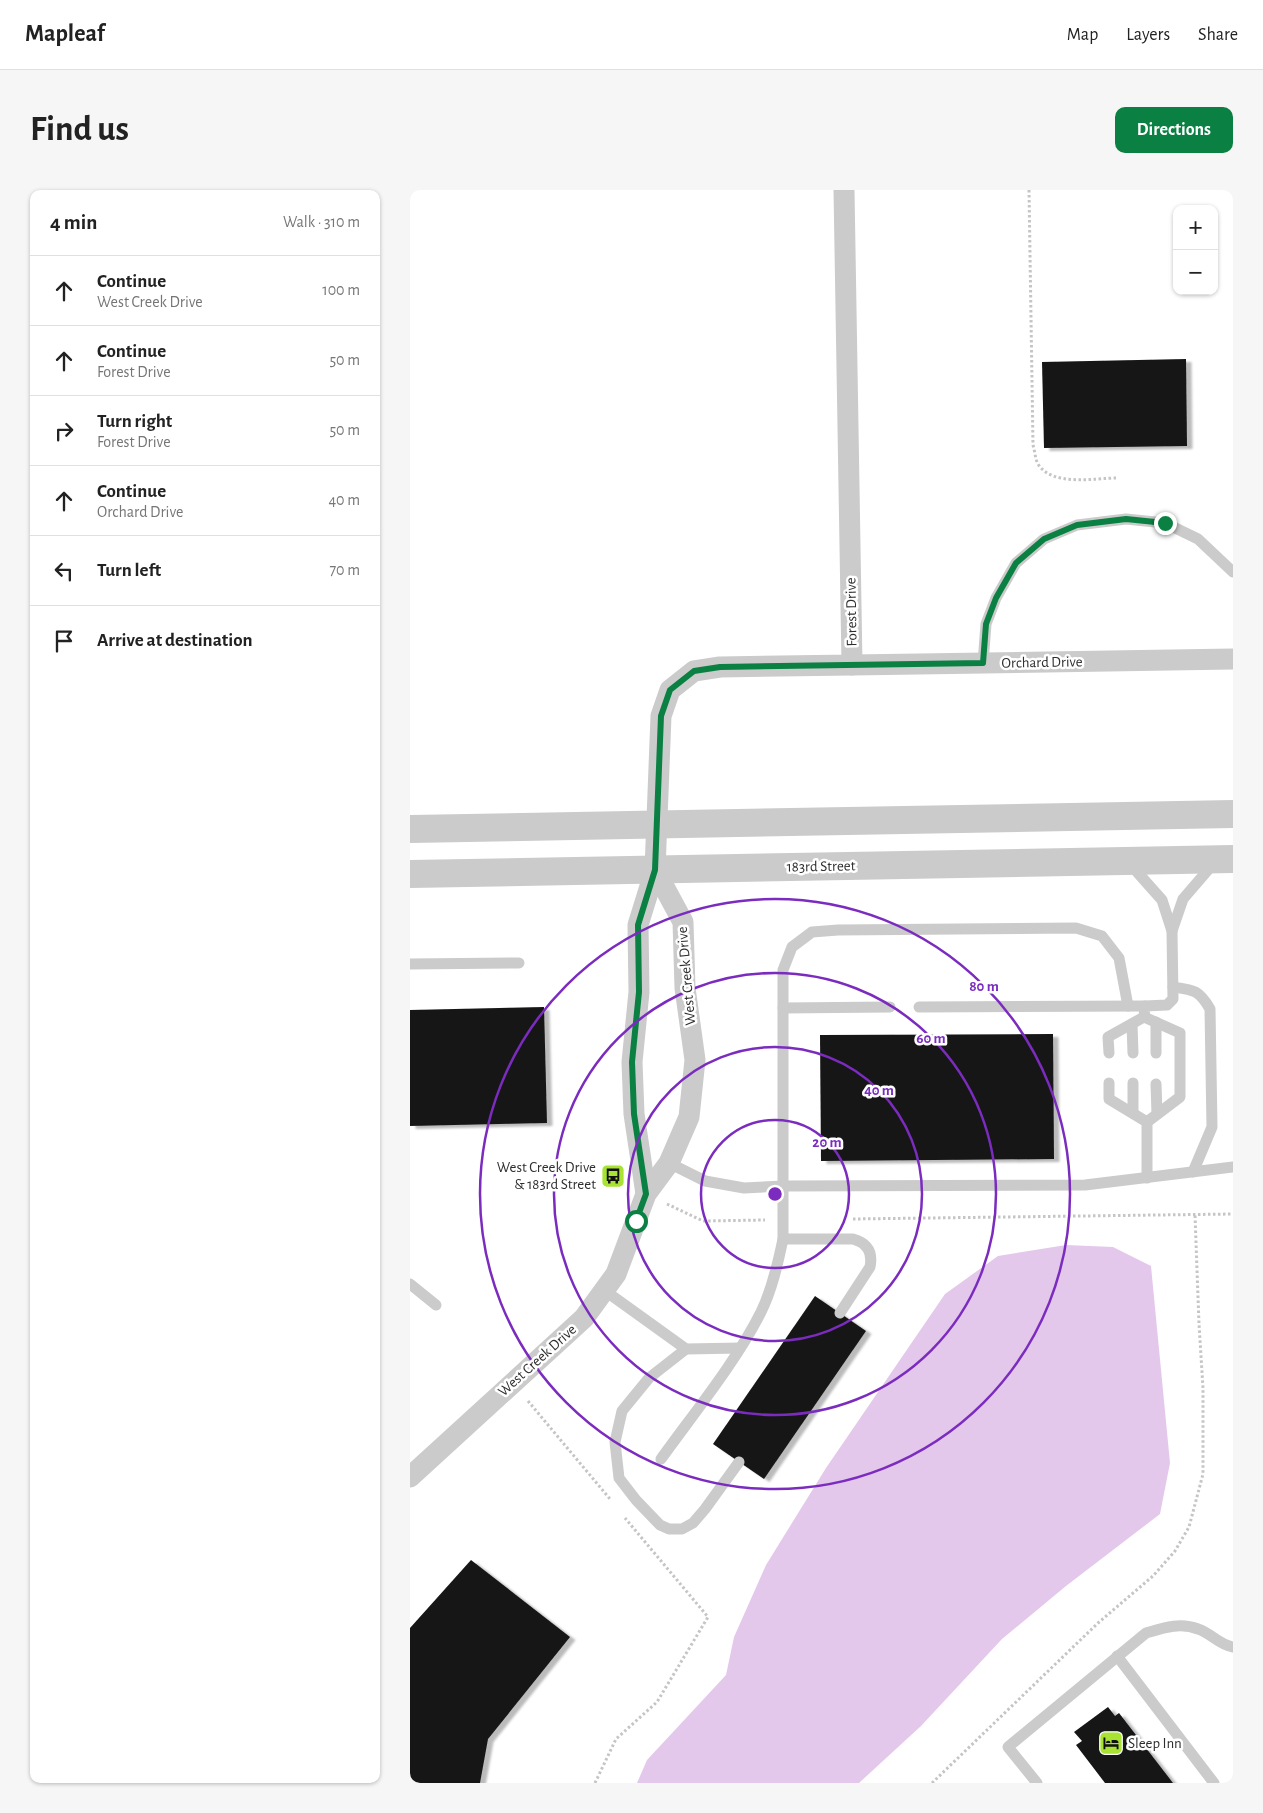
<!DOCTYPE html>
<meta charset="utf-8">
<style>
:root{--surface:#fff;--page:#f6f6f6;--text:#222;--muted:#767676;--line:#e0e0e0;--accent:#0b8043}
body{margin:0;font-family:"Alegreya Sans",sans-serif;background:var(--page);color:var(--text)}
.controls{position:absolute;right:15px;top:15px;display:grid;overflow:hidden;border-radius:10px;box-shadow:0 1px 4px #0004}
.controls button{width:45px;height:45px;display:grid;place-items:center;padding:0;border:0;border-bottom:1px solid var(--line);background:var(--surface);color:var(--text);font:25px sans-serif}
.stop{position:absolute;width:15px;height:15px;margin:-11px;border:4px solid #0b8043;border-radius:50%;background:#fff}
.stop.end{background:#0b8043;border-color:#fff;box-shadow:0 1px 5px #0008}
.list{margin:0;padding:0;list-style:none}
h2{display:flex;justify-content:space-between;align-items:center;height:65px;margin:0;padding:0 20px;font-size:21px}
h2 small{font-size:16px;font-weight:400;color:var(--muted)}
.list li{display:grid;grid-template-columns:32px 1fr auto;gap:15px;align-items:center;box-sizing:border-box;height:70px;padding:0 20px;border-top:1px solid var(--line)}
.list b{display:block;font-size:19px;white-space:nowrap}
.list p{margin:0;font-size:16px;white-space:nowrap;color:var(--muted)}
.list em{font-size:16px;font-style:normal;color:var(--muted)}
.icon{flex:none;width:28px;height:28px;fill:none;stroke:currentColor;stroke-width:2;stroke-linecap:round;stroke-linejoin:round}
.map{position:relative;flex:none;width:823px;height:1593px;overflow:hidden;border-radius:10px}
header{display:flex;align-items:center;gap:30px;box-sizing:border-box;height:70px;padding:0 25px;background:var(--surface);border-bottom:1px solid var(--line)}
header strong{font-size:24px}
nav{display:flex;gap:28px;margin-inline-start:auto;font-size:18px}
.intro{display:flex;align-items:center;justify-content:space-between;box-sizing:border-box;height:120px;padding:0 30px}
h1{margin:0;font-size:35px}
.button{padding:12px 22px;border-radius:10px;background:var(--accent);color:#fff;font-size:18px;font-weight:700}
main{display:flex;gap:30px;padding:0 30px}
aside{flex:1;background:var(--surface);border-radius:10px;box-shadow:0 1px 4px #0004}
.map>svg:first-child{display:block}
.water{fill:#e3c8eb}
.building{fill:#151515;filter:url(#shadow)}
.lines{fill:none;stroke-linecap:round;stroke-linejoin:round}
.path{stroke:#c5c5c5;stroke-width:3;stroke-dasharray:2.5 2.5;stroke-linecap:butt}
.service{stroke:#cbcbcb;stroke-width:11}
.minor{stroke:#cbcbcb;stroke-width:21}
.tertiary{stroke:#cbcbcb;stroke-width:28}
.route{stroke:#0b8043;stroke-width:6}
.ring{fill:none;stroke:#7b2cbf;stroke-width:2.5}
.labels{text-anchor:middle;stroke-width:5;stroke-linejoin:round;paint-order:stroke}
.street-label{font-size:15px;fill:#2e2e2e;stroke:#fff}
.poi-label{font-size:15px;fill:#2e2e2e;stroke:#fff;text-anchor:end}
.centre{fill:#7b2cbf;stroke:#fff;stroke-width:2.5}
.ring-label{font-size:15px;text-anchor:middle;font-weight:bold;fill:#7b2cbf;stroke:#fff;stroke-width:5;stroke-linejoin:round;paint-order:stroke}
</style>
<header>
<strong>Mapleaf</strong>
<nav><a>Map</a><a>Layers</a><a>Share</a></nav>
</header>
<div class="intro"><h1>Find us</h1><a class="button">Directions</a></div>
<main>
<aside>
<h2>4 min<small>Walk · 310 m</small></h2>
<ul class="list">
<li><svg class="icon" aria-label="ahead" viewBox="0 0 24 24"><path d="M12 20V5M6 11l6-6 6 6"/></svg><div><b>Continue</b><p>West Creek Drive</p></div><em>100 m</em></li>
<li><svg class="icon" aria-label="ahead" viewBox="0 0 24 24"><path d="M12 20V5M6 11l6-6 6 6"/></svg><div><b>Continue</b><p>Forest Drive</p></div><em>50 m</em></li>
<li><svg class="icon" aria-label="right" viewBox="0 0 24 24"><path d="M7 20v-9h11M14 6l5 5-5 5"/></svg><div><b>Turn right</b><p>Forest Drive</p></div><em>50 m</em></li>
<li><svg class="icon" aria-label="ahead" viewBox="0 0 24 24"><path d="M12 20V5M6 11l6-6 6 6"/></svg><div><b>Continue</b><p>Orchard Drive</p></div><em>40 m</em></li>
<li><svg class="icon" aria-label="left" viewBox="0 0 24 24"><path d="M17 20v-9H6M10 6l-5 5 5 5"/></svg><div><b>Turn left</b></div><em>70 m</em></li>
<li><svg class="icon" aria-label="arrive" viewBox="0 0 24 24"><path d="M6 21V4h12l-3 4 3 4H6"/></svg><div><b>Arrive at destination</b></div></li>
</ul>
</aside>
<div class="map">
<svg width="823" height="1593" viewBox="0 0 823 1593">
<defs>
<filter id="shadow"><feDropShadow dx="5.5" dy="3" stdDeviation="1" flood-color="#0004"/></filter>
</defs>
<rect width="100%" height="100%" fill="#fff"/>
<path class="water" d="M656,1055l47,2 38,19 19,197 -10,51 -94,72 -64,53 -81,87 -62,57h-222l10,-23 79,-85 8,-38 32,-72 60,-97 119,-174 53,-38z"/>
<g class="building">
<path d="M776,169l1,87 -143,2 -2,-86z"/>
<path d="M134,817l3,116 -137,3v-116z"/>
<path d="M643,844l1,125 -233,2 -1,-126z"/>
<path d="M405,1106l51,35 -102,148 -51,-35z"/>
<path d="M61,1370l99,77 -82,102 -8,44h-70v-155z"/>
<path d="M698,1517l7,9 4,-3 54,70h-68l-29,-38 6,-4 -8,-9z"/>
</g>
<g class="lines">
<g class="path">
<path d="M619,0l4,255c2,6 2,14 5,19 14,23 57,14 79,14"/>
<path d="M257,1014l36,17 62,-1"/>
<path d="M443,1029l380,-5"/>
<path d="M118,1211l82,98"/>
<path d="M185,1593l21,-44 41,-37 51,-85 -83,-99"/>
<path d="M522,1593l166,-160 55,-47 22,-25 14,-24 14,-53v-86l-4,-64 -4,-109"/>
</g>
<g class="service">
<path d="M573,473l3,-39 10,-26 20,-35 28,-24 33,-14 49,-6 39,4 33,16 35,33"/>
<path d="M720,674l32,36 10,31 1,68 -6,6 -22,1 -1,11"/>
<path d="M762,741l11,-32 31,-36"/>
<path d="M0,774l109,-1"/>
<path d="M763,797c21,3 26,3 37,22l2,118 -19,45"/>
<path d="M509,817l226,-1"/>
<path d="M373,818l107,-1"/>
<path d="M734,827l36,16v64l-33,25"/>
<path d="M746,832v31"/>
<path d="M722,834l1,29"/>
<path d="M699,863l-1,-16 36,-20"/>
<path d="M699,893v16l38,23"/>
<path d="M723,893v30"/>
<path d="M746,894l1,30"/>
<path d="M737,932v56"/>
<path d="M259,973l36,18 39,7 40,-2 301,-1 148,-18"/>
<path d="M373,1049h70c14,4 20,13 17,28l-30,46"/>
<path d="M0,1094l26,21"/>
<path d="M194,1100l82,59 54,-1"/>
<path d="M276,1159l-37,29 -27,33 -7,31 4,36 17,22 24,25 9,4h13l11,-6 12,-14 34,-47"/>
<path d="M251,1269c33,-46 75,-97 100,-147 11,-22 17,-49 22,-73v-269l9,-23 20,-15 26,-2 238,-2 26,8 17,22 9,48"/>
<path d="M707,1466l97,127"/>
<path d="M627,1593l-29,-36 138,-114c17,-5 34,-11 52,-4 13,4 21,16 35,18"/>
</g>
<g class="minor">
<path d="M442,475l381,-6"/>
<path d="M236,1004l-12,-80 -2,-52 7,-70 -1,-67 17,-55 6,-154 9,-26 24,-19 26,-4 132,-2 -8,-475"/>
<path d="M0,1287l174,-159 32,-44 30,-80 23,-31 20,-46 6,-57 -10,-72 -2,-66 -28,-52"/>
</g>
<g class="tertiary">
<path d="M0,639l823,-15"/>
<path d="M0,684l823,-15"/>
</g>
</g>
<g class="lines">
<path class="route" d="M226,1031l10,-27 -12,-80 -2,-52 7,-70 -1,-67 17,-55 6,-154 9,-26 24,-19 26,-4 263,-4 3,-39 10,-26 20,-35 28,-24 33,-14 49,-6 39,4"/>
</g>
<g class="ring">
<circle cx="365" cy="1004" r="74"/>
<circle cx="365" cy="1004" r="147"/>
<circle cx="365" cy="1004" r="221"/>
<circle cx="365" cy="1004" r="295"/>
</g>
<defs>
<g id="bus-square" transform="scale(1.25)"><rect x="-9" y="-9" width="18" height="18" rx="4" fill="#a8e232" stroke="#fff"/><path d="M-5-6H5V4H4V6H2V4H-2V6H-4V4H-5ZM-3.5-4V0h7V-4ZM-3.5 1.2v1.5H-2V1.2ZM2 1.2v1.5H3.5V1.2Z" fill="#111"/></g>
<g id="hotel-square" transform="scale(1.25)"><rect x="-9" y="-9" width="18" height="18" rx="4" fill="#a8e232" stroke="#fff"/><path d="M-6-4.5h1.5V1H6V5H4.5V3h-9V5H-6ZM-4 0a1.8 1.8 0 1 1 3.6 0ZM.5 0V-2.5h3Q6-2.5 6 0Z" fill="#111"/></g>
</defs>
<g fill-rule="evenodd">
<use href="#bus-square" x="203" y="986"/>
<use href="#hotel-square" x="701" y="1553"/>
</g>
<g class="labels">
<g class="street-label">
<text transform="translate(441 422) rotate(-91)" y="5">Forest Drive</text>
<text transform="translate(632 472) rotate(-1)" y="5">Orchard Drive</text>
<text transform="translate(411 676) rotate(-1)" y="5">183rd Street</text>
<text transform="translate(276 786) rotate(-95)" y="5">West Creek Drive</text>
<text transform="translate(127 1170) rotate(-42)" y="5">West Creek Drive</text>
</g>
<g class="poi-label">
<text x="186" y="982">West Creek Drive<tspan x="186" dy="17">&amp; 183rd Street</tspan></text>
<text x="718" y="1558" text-anchor="start">Sleep Inn</text>
</g>
</g>
<circle cx="365" cy="1004" r="8" class="centre"/>
<g class="ring-label">
<text x="574" y="801">80 m</text>
<text x="521" y="853">60 m</text>
<text x="469" y="905">40 m</text>
<text x="417" y="957">20 m</text>
</g>
</svg>
<div class="controls">
<button>+</button>
<button>−</button>
</div>
<div class="stop" style="left:226px;top:1031px"></div>
<div class="stop end" style="left:755px;top:333px"></div>
</div>
</main>
